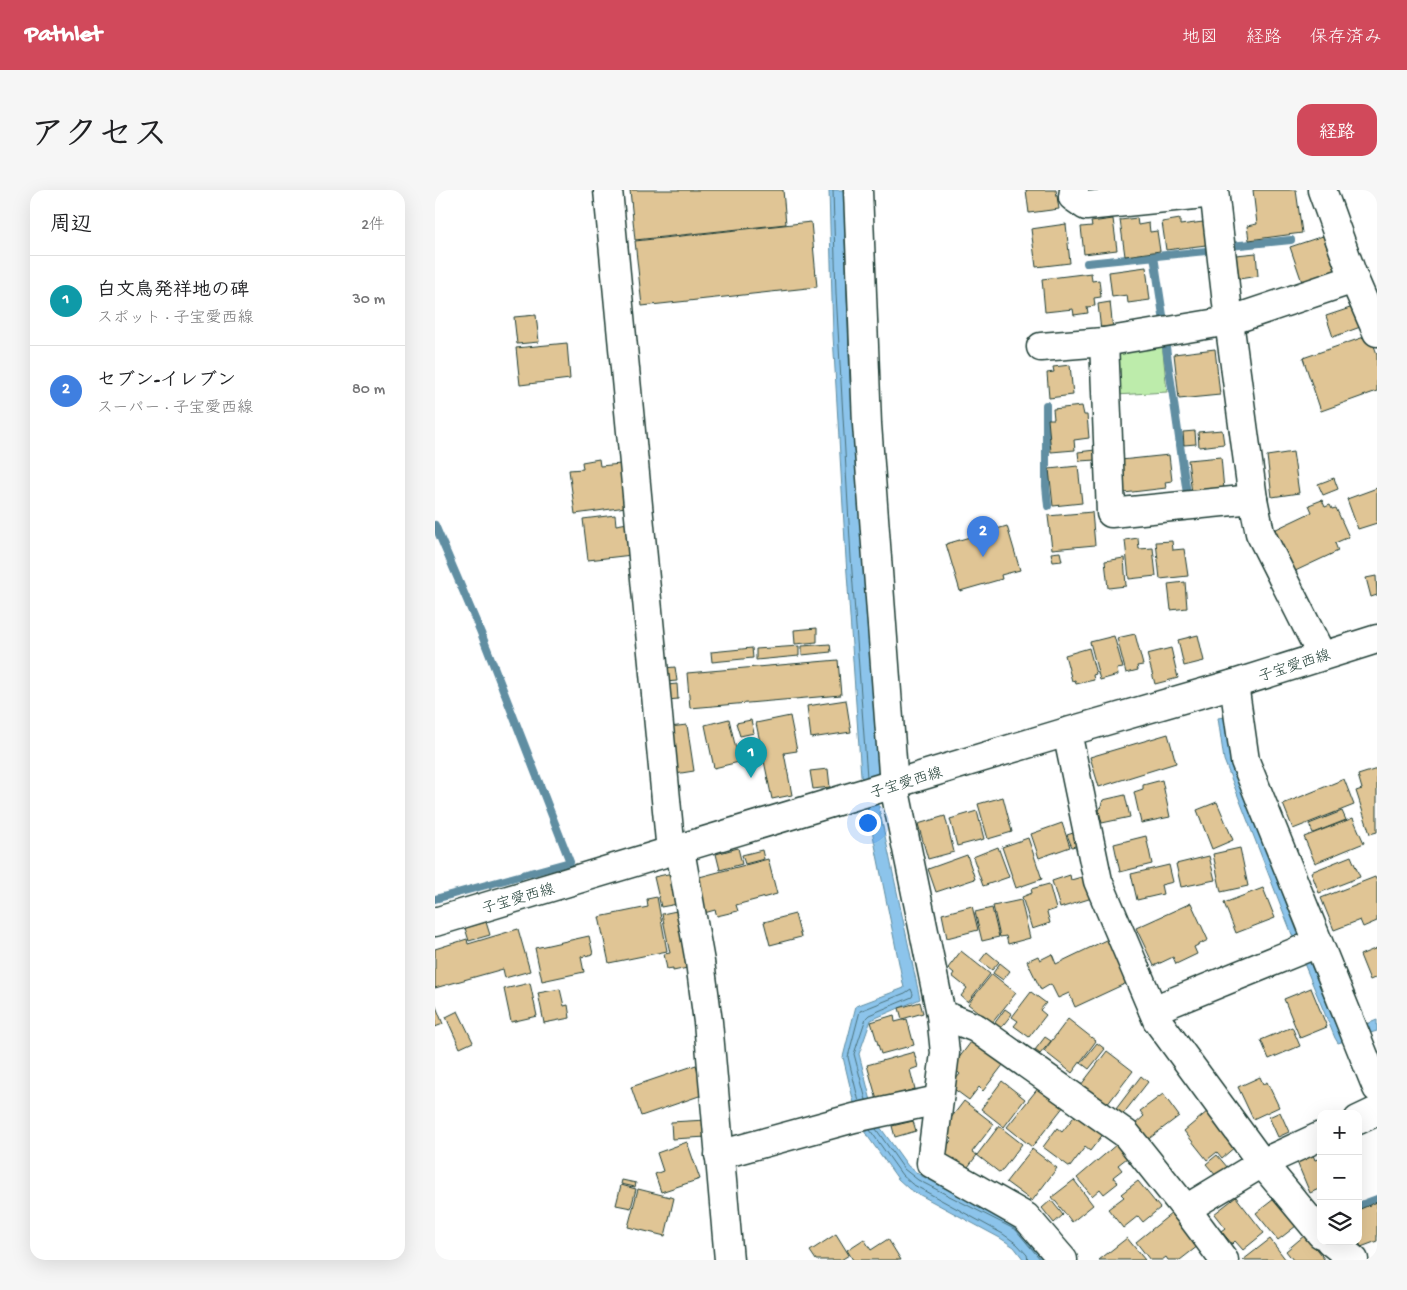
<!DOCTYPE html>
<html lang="ja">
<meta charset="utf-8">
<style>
:root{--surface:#fff;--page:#f6f6f6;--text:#202124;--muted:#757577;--line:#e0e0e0;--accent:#d1495b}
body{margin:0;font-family:"Gochi Hand","Klee One",sans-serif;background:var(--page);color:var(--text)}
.controls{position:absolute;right:15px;bottom:15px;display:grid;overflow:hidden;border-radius:10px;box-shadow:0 5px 20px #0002}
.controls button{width:45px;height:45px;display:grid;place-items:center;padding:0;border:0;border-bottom:1px solid var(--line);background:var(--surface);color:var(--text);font:25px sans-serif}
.you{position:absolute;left:432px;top:632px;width:18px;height:18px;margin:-12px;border:4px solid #fff;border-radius:50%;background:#1a73e8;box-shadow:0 0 0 8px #1a73e833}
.badge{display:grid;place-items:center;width:32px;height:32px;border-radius:50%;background:var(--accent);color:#fff;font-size:16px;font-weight:700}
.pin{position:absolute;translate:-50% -41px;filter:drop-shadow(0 1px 2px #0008)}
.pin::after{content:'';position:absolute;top:26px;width:18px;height:15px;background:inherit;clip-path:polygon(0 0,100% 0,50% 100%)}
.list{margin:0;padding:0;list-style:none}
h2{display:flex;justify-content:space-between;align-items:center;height:65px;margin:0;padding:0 20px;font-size:21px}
h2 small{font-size:16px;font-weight:400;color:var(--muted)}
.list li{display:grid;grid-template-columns:32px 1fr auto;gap:15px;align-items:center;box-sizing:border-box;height:90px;padding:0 20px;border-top:1px solid var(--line)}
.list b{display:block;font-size:19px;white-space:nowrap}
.list p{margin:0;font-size:16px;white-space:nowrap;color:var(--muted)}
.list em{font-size:16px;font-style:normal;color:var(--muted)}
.icon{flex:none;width:28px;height:28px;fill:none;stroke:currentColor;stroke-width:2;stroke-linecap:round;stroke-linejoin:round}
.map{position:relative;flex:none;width:942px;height:1070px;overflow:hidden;border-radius:15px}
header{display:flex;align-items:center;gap:30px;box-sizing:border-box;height:70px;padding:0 25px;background:var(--accent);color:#fff}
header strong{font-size:24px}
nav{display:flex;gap:28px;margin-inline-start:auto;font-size:18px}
.intro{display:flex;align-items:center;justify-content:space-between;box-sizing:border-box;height:120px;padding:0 30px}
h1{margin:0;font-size:35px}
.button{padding:12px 22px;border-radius:15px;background:var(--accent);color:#fff;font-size:18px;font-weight:700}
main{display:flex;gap:30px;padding:0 30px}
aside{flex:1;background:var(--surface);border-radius:15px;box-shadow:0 5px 20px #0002}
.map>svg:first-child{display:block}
.green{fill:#bdecab;stroke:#6e9470}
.water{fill:#8cc4eb;stroke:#608ea2}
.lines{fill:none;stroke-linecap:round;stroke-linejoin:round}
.shore{stroke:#4b737d;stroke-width:1}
.stream{stroke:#608ea2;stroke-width:8}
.building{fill:#e0c595;stroke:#1f3d34}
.minor-casing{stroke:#1f3d34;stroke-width:31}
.secondary-casing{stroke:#1f3d34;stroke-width:31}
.minor{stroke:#fff;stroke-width:28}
.secondary{stroke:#fff;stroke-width:28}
.labels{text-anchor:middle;stroke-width:4;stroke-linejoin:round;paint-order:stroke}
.street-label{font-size:15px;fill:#1f3d34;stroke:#fff}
</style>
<header>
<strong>Pathlet</strong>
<nav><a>地図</a><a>経路</a><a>保存済み</a></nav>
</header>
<div class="intro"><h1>アクセス</h1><a class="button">経路</a></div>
<main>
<aside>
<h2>周辺<small>2件</small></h2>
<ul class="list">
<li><span class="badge" style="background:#0f9aa8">1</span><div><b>白文鳥発祥地の碑</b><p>スポット · 子宝愛西線</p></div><em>30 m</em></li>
<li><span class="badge" style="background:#3f7fe0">2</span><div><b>セブン-イレブン</b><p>スーパー · 子宝愛西線</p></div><em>80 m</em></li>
</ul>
</aside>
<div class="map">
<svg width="942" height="1070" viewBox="0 0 942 1070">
<rect width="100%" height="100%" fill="#fff"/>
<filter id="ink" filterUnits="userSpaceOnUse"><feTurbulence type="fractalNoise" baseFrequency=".02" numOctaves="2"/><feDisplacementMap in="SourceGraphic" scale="10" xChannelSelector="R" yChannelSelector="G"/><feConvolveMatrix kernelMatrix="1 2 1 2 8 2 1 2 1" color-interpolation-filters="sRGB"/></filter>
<g filter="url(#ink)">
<path class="green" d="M727,152l5,50 -51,3 -2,-40z"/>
<g class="water">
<path d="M394,0h20l34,574 -5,14 1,30 41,191 -49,21 -12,34 11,43 10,30 28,39 12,9 99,52 29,33h-24l-10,-13 -14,-9 -91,-49 -11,-10 -39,-55 -16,-67 13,-51 48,-18 -43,-212 -15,-217 -13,-224z"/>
<path d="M789,527l6,40 68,177 39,94 30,-4 10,-4v11l-39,12 -3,-5 -42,-101 -69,-177 -6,-42z"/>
</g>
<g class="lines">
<g class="shore">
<path d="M398,0l3,103 15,265 16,219"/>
<path d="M410,45l5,148"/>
<path d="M424,912l-11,-45 12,-46 45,-18 6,-4 2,5 -1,3 -43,18 -3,3 -12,36 12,46"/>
<path d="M441,939l28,40 14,11 98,50 25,30"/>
<path d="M435,940l32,45 10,9 91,50 14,10 10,11 1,5"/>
</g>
<g class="stream">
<path d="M795,56l61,-6"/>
<path d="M719,66l10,66"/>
<path d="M652,73l119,-12"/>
<path d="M731,157l21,147"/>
<path d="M611,215v81l2,20"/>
<path d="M0,335l46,108 89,229 -135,37"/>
<path d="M923,1016l19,-7"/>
</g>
</g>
<g class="building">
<path d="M195,0h153l3,34 -151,16z"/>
<path d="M591,0h30l3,19 -30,4z"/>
<path d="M818,0h43l6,43 -53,7 -2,-14 10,-2z"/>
<path d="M702,28l1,7 11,-2 1,9 7,-1 3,20 -35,5 -5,-36z"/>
<path d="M678,29l4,31 -33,4 -3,-27 11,-1 -1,-4z"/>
<path d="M745,29v6l23,-3 3,23 -40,5 -4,-28z"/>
<path d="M376,32l6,65 -175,19 -7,-65z"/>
<path d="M631,34l4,39 -34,4 -5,-38z"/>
<path d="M888,46l12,34 -33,12 -12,-35z"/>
<path d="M821,63l2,23 -19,3 -3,-24z"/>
<path d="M711,77l4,33 -22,3 -1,-8 -15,2 -3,-25z"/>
<path d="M656,83l1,8 7,-1 2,17 -7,1 1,8 -8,1 1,6 -14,2 -1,-6 -28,3 -3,-33z"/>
<path d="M675,112l3,28 -12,1 -3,-27z"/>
<path d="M921,116l7,20 -30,11 -7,-21z"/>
<path d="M101,125l3,27 -22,2 -3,-27z"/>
<path d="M935,145l7,19v37l-56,20 -18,-53z"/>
<path d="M132,153l3,36 -50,6 -4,-37z"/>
<path d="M780,159l5,46 -41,4 -5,-45z"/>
<path d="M635,175l3,30 -24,3 -2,-25 7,-1 -1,-5z"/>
<path d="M647,216l2,9h3l2,23 -15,2 1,10 -24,2 -3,-33h6l-1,-10z"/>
<path d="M787,240l2,14 -25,3 -1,-15z"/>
<path d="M760,241l1,13 -12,1 -1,-13z"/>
<path d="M660,260l1,10 -17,1 -1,-9z"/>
<path d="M858,262l6,41 -27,4 -5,-41z"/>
<path d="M734,265l3,26 -7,1 1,6 -42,5 -3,-33z"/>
<path d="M786,267l3,33 -32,4 -4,-34z"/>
<path d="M164,269l1,7 21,-2 5,43 -51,7 -6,-44 14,-1 -1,-7z"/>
<path d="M643,276l4,37 -29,3 -4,-37z"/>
<path d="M899,288l4,11 -15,6 -5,-11z"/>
<path d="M942,298v35l-19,6 -11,-30z"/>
<path d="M887,310l3,7 5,-2 2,4 4,-1 13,29 -14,6 3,8 -47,22 -19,-42 40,-19 -3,-7z"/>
<path d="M657,322l3,33 -43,4 -4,-33z"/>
<path d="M180,325l1,10 12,-2 4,32 -44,5 -5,-41z"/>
<path d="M572,336l13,44 -19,5 1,4 -42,12 -14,-47z"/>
<path d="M703,348l1,11 14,-1 3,28 -27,3 -4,-39z"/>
<path d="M737,351l1,9 11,-1 4,27 -28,3 -4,-37z"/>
<path d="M625,362l2,9 -9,1 -2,-9z"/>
<path d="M689,368l2,28 -18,2 -3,-27z"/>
<path d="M941,386l1,19 -6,2 -5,-19z"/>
<path d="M750,392l2,26 -16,2 -3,-26z"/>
<path d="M382,438v14l-22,2 -1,-14z"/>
<path d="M700,444l8,31 -6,1 1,4 -12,3 -9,-35z"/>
<path d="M763,445l6,26 -20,5 -6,-26z"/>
<path d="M679,446l9,32 -6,1 1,6 -18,5 -10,-38z"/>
<path d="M395,454l1,8 -29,3v-9z"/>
<path d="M364,456v10l-43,4v-11z"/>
<path d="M317,458l1,10 -41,4 -1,-10z"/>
<path d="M654,458l7,26 -3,1 1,5 -18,4 -1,-4 -3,1 -7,-26z"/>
<path d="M736,458l7,30 -23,6 -8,-30z"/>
<path d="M403,470l3,35 -151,13 -3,-35z"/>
<path d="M240,477l2,14 -11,1 -1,-14z"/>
<path d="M242,494l1,15 -10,1 -1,-15z"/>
<path d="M411,510l5,32 -40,6 -4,-32z"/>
<path d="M355,526l7,35 -13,2 8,42 -20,4 -16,-76z"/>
<path d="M294,529l10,43 -25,6 -9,-43z"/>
<path d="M316,530l3,13 -14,3 -4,-13z"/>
<path d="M252,535l7,46 -19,3 -6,-47z"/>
<path d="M733,544l8,29 -77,24 -9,-30z"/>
<path d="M393,579l2,18 -17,2 -3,-18z"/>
<path d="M942,579v63l-7,2 -14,-43 6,-2 -4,-14z"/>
<path d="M909,589l10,26 -61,24 -10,-25z"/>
<path d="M727,590l8,37 -29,6 -7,-31 9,-3v-4z"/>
<path d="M690,605l5,22 -28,6 -3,-12 4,-11z"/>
<path d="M568,607l9,35 -24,7 -10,-35z"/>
<path d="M782,612l16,38 -21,9 -15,-39z"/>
<path d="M542,621l7,28 -27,7 -7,-27z"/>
<path d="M907,621l4,9 -33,13 -4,-9z"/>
<path d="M510,626l9,36 -26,7 -10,-35z"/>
<path d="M918,628l11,25 -49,20 -11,-26z"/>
<path d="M627,633l8,24 -31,11 -8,-24z"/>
<path d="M641,642l5,12 -9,3 -5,-12z"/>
<path d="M711,646l6,28 -32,8 -6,-28z"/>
<path d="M593,648l14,41 -26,9 -14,-41z"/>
<path d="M563,657l11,30 -26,9 -10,-29z"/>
<path d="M303,658l4,16 -22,6 -4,-16z"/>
<path d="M805,658l8,38 -27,6 -8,-38z"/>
<path d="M327,660l2,9 -19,5 -3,-9z"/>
<path d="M532,665l8,24 -39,13 -8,-23z"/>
<path d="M774,666l6,24 -34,7 -5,-23z"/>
<path d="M916,666l9,21 -41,16 -8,-21z"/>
<path d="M333,669l9,35 -41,11 2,6 -21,5 -2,-6 -18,5 -9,-35z"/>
<path d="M734,675l4,17 -12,3 2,9 -26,6 -6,-26z"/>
<path d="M242,682l6,31 -22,4 -7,-30z"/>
<path d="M635,685l1,5 14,-4 7,22 -32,10 -8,-27z"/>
<path d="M940,687l2,5v39l-14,6 -3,-7 -26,10 -13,-32z"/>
<path d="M614,694l7,25 -9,3 3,11 -18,6 -10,-32 10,-4 -1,-4z"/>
<path d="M828,698l12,30 -39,15 -12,-30z"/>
<path d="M222,707l10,54 -58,12 -10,-46 49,-10 -1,-8z"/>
<path d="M586,710l9,38 -22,6 -2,-8 -6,1 -7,-31z"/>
<path d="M756,713l17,37 -14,7 3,7 -21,10 -3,-7 -19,9 -18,-38z"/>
<path d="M537,716l6,24 -31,8 -5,-24z"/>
<path d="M557,718l7,29 -17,4 -7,-29z"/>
<path d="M251,719l11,57 -24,5v-3l-6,1 -3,-15 6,-1 -8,-39z"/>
<path d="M360,724l6,23 -31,8 -6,-23z"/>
<path d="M51,732l4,13 -21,6 -4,-13z"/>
<path d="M83,739l12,42 -25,7 -2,-9 -68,19v-39l32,-10 1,5z"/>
<path d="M154,746l4,18 -12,3 3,15 -42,9 -7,-33z"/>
<path d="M675,748l21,43 -56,26 -6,-14 -11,5 -7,-14 -10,6 -14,-29 11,-5 2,4 12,-6 4,10z"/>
<path d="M942,758v29l-7,3 -10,-25z"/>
<path d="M526,761l29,23 -22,28 -7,-6 6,-8 -15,-12 2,-3 -6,-5z"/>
<path d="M552,762l12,10 -7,8 -12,-9z"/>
<path d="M565,773l10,8 -7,9 -10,-7z"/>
<path d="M557,784l24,19 -24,30 -24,-19z"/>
<path d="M95,793l7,33 -26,6 -7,-33z"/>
<path d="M876,798l16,39 -27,11 -16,-39z"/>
<path d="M125,799l4,17 4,-1 2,13 -26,5 -6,-30z"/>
<path d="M596,802l15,11 -6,7 6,5 -17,22 -15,-11 4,-5 -6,-4z"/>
<path d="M485,812l3,11 -21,6 -3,-11z"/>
<path d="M0,814l8,20 -8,3z"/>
<path d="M570,819l7,5 -12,15 -6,-5z"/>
<path d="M23,821l15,31 -13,6 -14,-31z"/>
<path d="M459,825l1,7 12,-3 7,26 -33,9 -10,-32z"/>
<path d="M633,829l28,22 -24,32 -28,-22z"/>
<path d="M857,837l8,19 -31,13 -8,-19z"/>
<path d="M610,847l6,4 -11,13 -5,-4z"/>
<path d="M539,848l27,21 -2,3 4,3 -20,26 -4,-4 -10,13 -19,-14 10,-12 -8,-7z"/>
<path d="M662,853l8,6 -16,20 -8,-6z"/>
<path d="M672,861l26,20 -26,34 -26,-20z"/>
<path d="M479,862l4,15 -8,3 5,19 -38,11 -10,-35z"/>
<path d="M261,875l9,29 -64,22 -10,-29z"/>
<path d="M706,886l7,6 -25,32 -7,-5z"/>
<path d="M825,887l3,7 4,-2 12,25 -26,12 -15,-32z"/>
<path d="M567,891l23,18 -21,28 -23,-18z"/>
<path d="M604,897l25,19 -32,41 -25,-20z"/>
<path d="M728,904l16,22 -33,25 -12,-16 10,-9 -4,-5z"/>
<path d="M529,911l30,23 -22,28 5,3 -12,16 -23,-18 10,-14 -11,-8z"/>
<path d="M773,921l28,35 -14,12 -5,-6 -10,8 -23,-29z"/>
<path d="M845,922l9,20 -11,5 -9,-20z"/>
<path d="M642,923l27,20 -14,18 -5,-4 -15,20 -27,-20 14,-19 5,4z"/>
<path d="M271,930l1,17 -35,2 -1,-17z"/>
<path d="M478,931l3,10 -21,6 -3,-11z"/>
<path d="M564,936l23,18 -22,29 -23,-18z"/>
<path d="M252,952l13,37 -39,13 -6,-18 8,-3 -6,-18z"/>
<path d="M682,954l10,14 -9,7 4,5 -9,7 5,6 -14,11 -4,-5 -8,7 -15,-18z"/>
<path d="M597,959l25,19 -25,33 -26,-19z"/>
<path d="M782,965l11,13 -11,9 -11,-13z"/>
<path d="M878,965l2,5 6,-2v30l-11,5 -13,-31z"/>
<path d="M187,990l14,3 -1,4 -14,-3z"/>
<path d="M639,990l19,25 -21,17 -20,-25z"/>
<path d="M703,991l22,27 -17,14 -5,-6 -15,12 -15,-19 16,-12 -3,-3z"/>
<path d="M186,995l15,4 -5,19 -15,-3z"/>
<path d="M203,999l36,9 -9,38 -37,-9z"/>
<path d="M801,1007l28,36 -21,17 -8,-9 -3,3 -11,-13 4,-3 -11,-14z"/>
<path d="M839,1009l22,27 -18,14 -22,-27z"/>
<path d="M616,1010l12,15 -9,8 -12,-15z"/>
<path d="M942,1012v39l-16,6 -3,-8v-29z"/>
<path d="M737,1023l26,33 -18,14h-12l-2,-3 -4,3h-12l-14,-18z"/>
<path d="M401,1044l13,21 -8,5h-25l-6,-9z"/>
<path d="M870,1045l20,25h-32l-7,-9z"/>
<path d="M692,1048l18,22h-46z"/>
<path d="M429,1049l7,11 17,-11 13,21h-48l-6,-10z"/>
<path d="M835,1049l16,21h-43z"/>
</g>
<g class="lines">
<g class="minor-casing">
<g id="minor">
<path d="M173,0l63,662"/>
<path d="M423,0l9,234 27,362 47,228 4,39 -14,110 95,54 37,43"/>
<path d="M639,0l-1,7 13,9 128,-13"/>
<path d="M779,0l15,131 24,178 7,34 62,123"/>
<path d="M887,0l32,89 23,53"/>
<path d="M669,152l7,171 142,-14"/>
<path d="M606,157l63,-5 125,-21 125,-42"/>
<path d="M799,494l11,77 132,327"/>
<path d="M632,542l31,149 59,139 105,143 59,71"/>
<path d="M245,660l20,112 8,60 21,238"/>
<path d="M718,820l165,-67"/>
<path d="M506,824l35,14 150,106 60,75 38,51"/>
<path d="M923,930l19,-9"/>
<path d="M284,965l135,-37 84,-18"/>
<path d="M751,1019l76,-46 59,-27"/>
<path d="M895,1051l24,19"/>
</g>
</g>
<g class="secondary-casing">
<path id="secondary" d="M0,732l632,-190 167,-48 143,-45"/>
</g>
<use href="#minor" class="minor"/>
<use href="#secondary" class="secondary"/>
</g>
</g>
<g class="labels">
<g class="street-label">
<text transform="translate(859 475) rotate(-18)" y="5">子宝愛西線</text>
<text transform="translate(471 592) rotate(-17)" y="5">子宝愛西線</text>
<text transform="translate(83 708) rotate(-16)" y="5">子宝愛西線</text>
</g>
</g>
</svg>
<div class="controls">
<button>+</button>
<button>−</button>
<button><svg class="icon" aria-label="layers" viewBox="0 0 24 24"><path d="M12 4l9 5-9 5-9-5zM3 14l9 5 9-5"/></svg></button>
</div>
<div class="you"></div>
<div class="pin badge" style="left:316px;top:588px;background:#0f9aa8">1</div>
<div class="pin badge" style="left:548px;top:367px;background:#3f7fe0">2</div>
</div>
</main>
